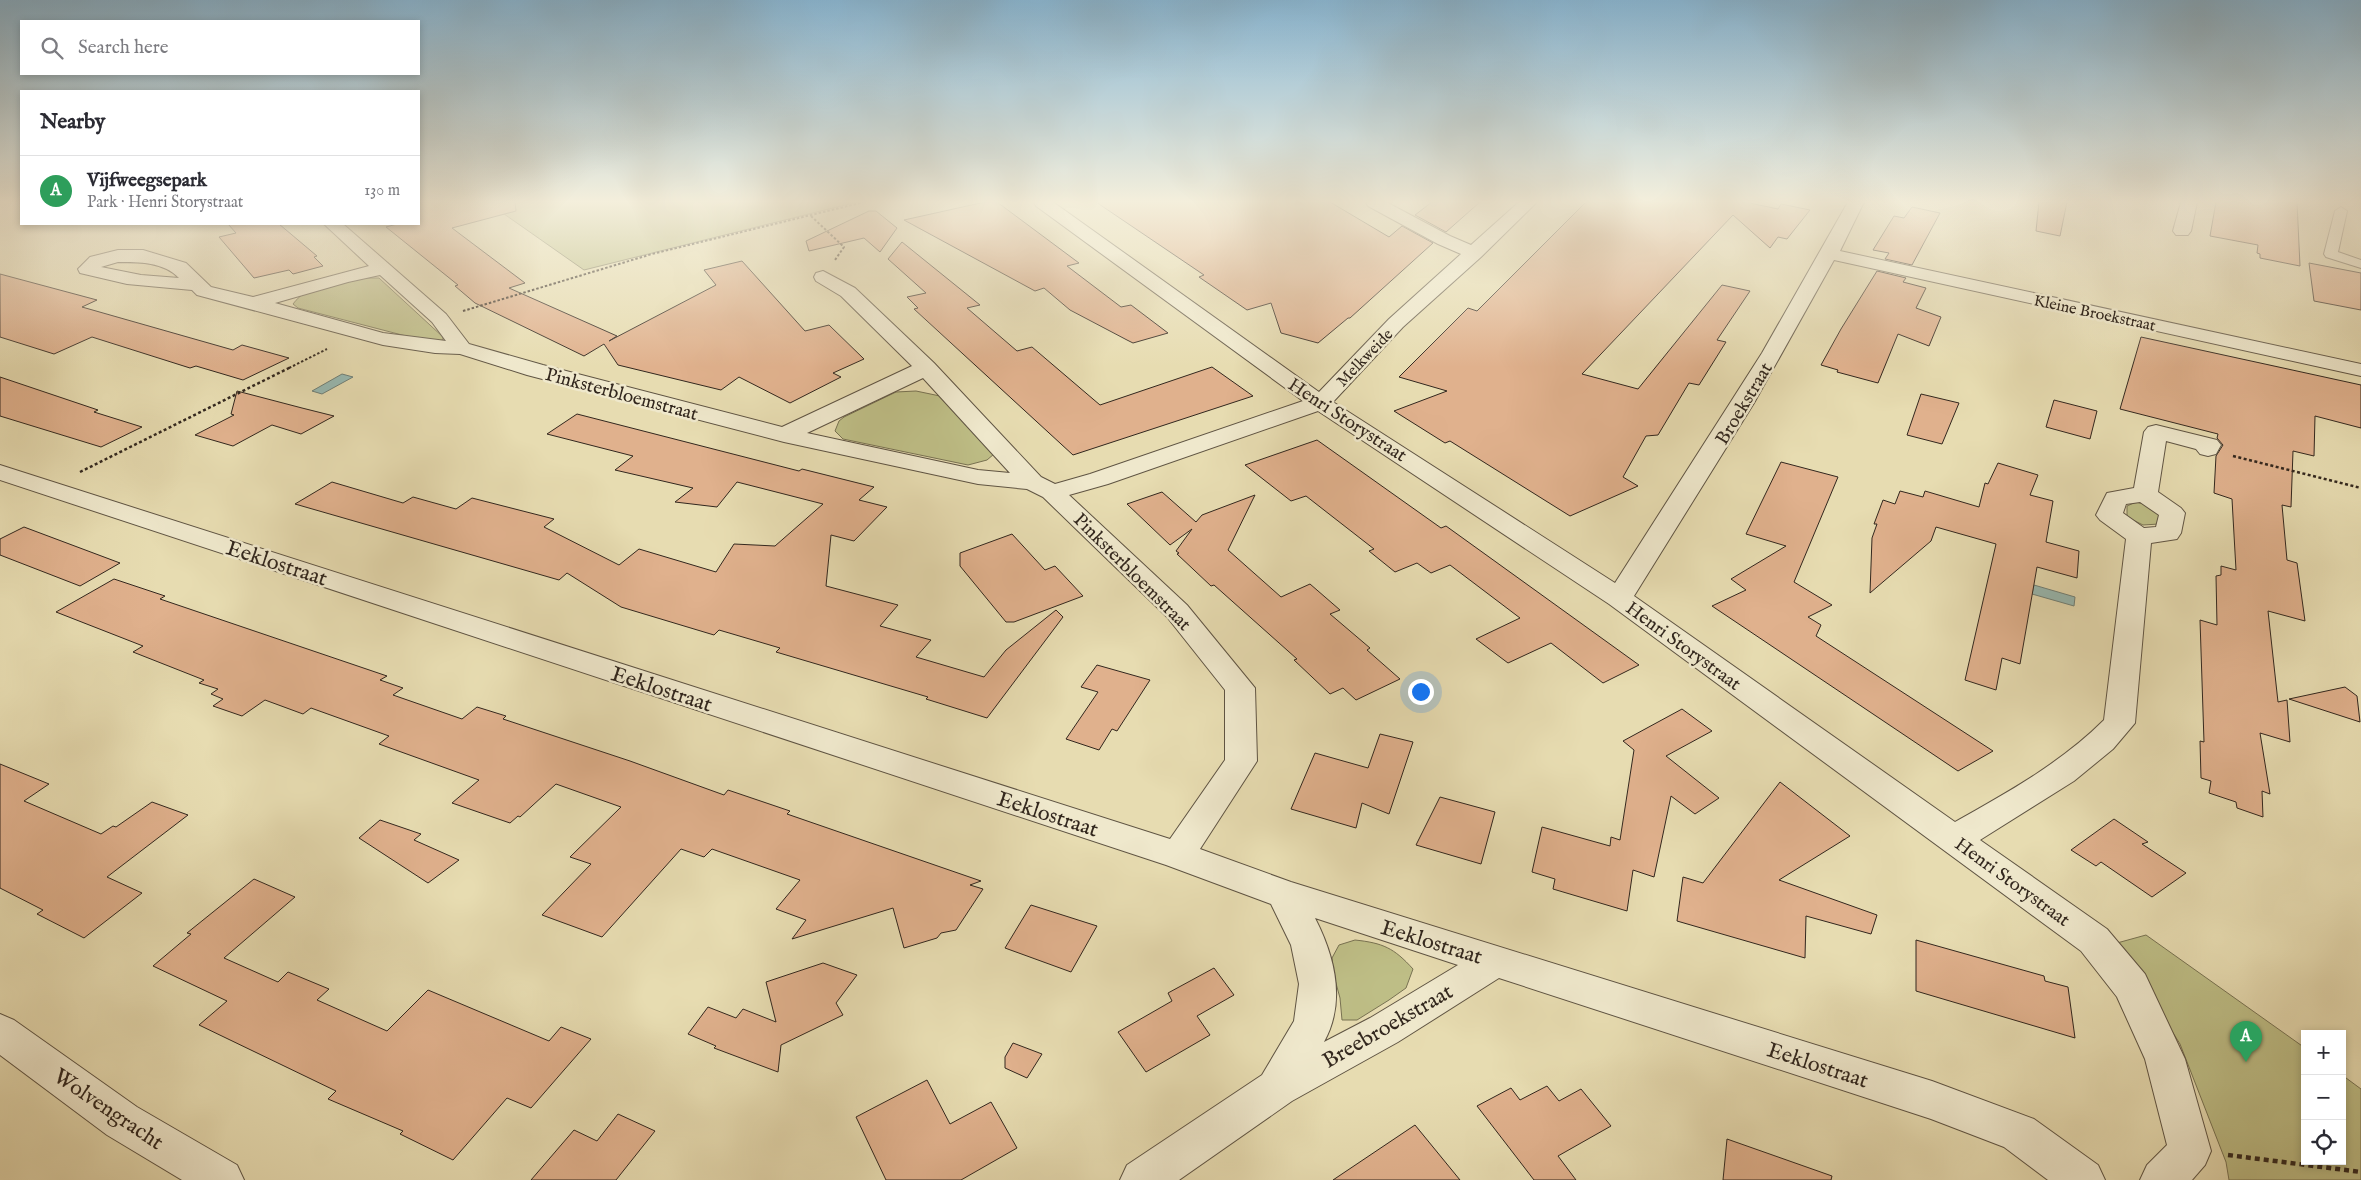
<!DOCTYPE html>
<meta charset="utf-8">
<style>
:root{--surface:#fff;--page:#f2f2f3;--text:#2b2b33;--muted:#7c7c81;--line:#e1e1e2;--accent:#8f2418}
body{margin:0;font-family:"IM FELL English",serif;background:var(--page);color:var(--text)}
.controls{position:absolute;right:15px;bottom:15px;display:grid;overflow:hidden;border-radius:0px;box-shadow:0 2px 8px #0003}
.controls button{width:45px;height:45px;display:grid;place-items:center;padding:0;border:0;border-bottom:1px solid var(--line);background:var(--surface);color:var(--text);font:25px sans-serif}
.you{position:absolute;left:1420px;top:691px;width:18px;height:18px;margin:-12px;border:4px solid #fff;border-radius:50%;background:#1a73e8;box-shadow:0 0 0 8px #1a73e833}
.badge{display:grid;place-items:center;width:32px;height:32px;border-radius:50%;background:var(--accent);color:#fff;font-size:16px;font-weight:700}
.pin{position:absolute;translate:-50% -41px;filter:drop-shadow(0 1px 2px #0008)}
.pin::after{content:'';position:absolute;top:26px;width:18px;height:15px;background:inherit;clip-path:polygon(0 0,100% 0,50% 100%)}
.list{margin:0;padding:0;list-style:none}
h2{display:flex;justify-content:space-between;align-items:center;height:65px;margin:0;padding:0 20px;font-size:21px}
h2 small{font-size:16px;font-weight:400;color:var(--muted)}
.list li{display:grid;grid-template-columns:32px 1fr auto;gap:15px;align-items:center;box-sizing:border-box;height:70px;padding:0 20px;border-top:1px solid var(--line)}
.list b{display:block;font-size:19px;white-space:nowrap}
.list p{margin:0;font-size:16px;white-space:nowrap;color:var(--muted)}
.list em{font-size:16px;font-style:normal;color:var(--muted)}
.icon{flex:none;width:28px;height:28px;fill:none;stroke:currentColor;stroke-width:2;stroke-linecap:round;stroke-linejoin:round}
.map{position:relative;flex:none;width:2361px;height:1180px;overflow:hidden}
.search{position:absolute;background:var(--surface);box-shadow:0 2px 8px #0003;left:20px;top:20px;width:400px;height:55px;display:flex;align-items:center;gap:12px;box-sizing:border-box;padding:0 18px;border-radius:0px;color:var(--muted);font-size:19px}
.panel{position:absolute;background:var(--surface);box-shadow:0 2px 8px #0003;left:20px;top:90px;width:400px;height:135px;border-radius:0px}
.map>svg:first-child{display:block}
.green{fill:#bebe86;stroke:#787252}
.water{fill:#98bab3;stroke:#6f7f77}
.building{fill:#e0b18d;stroke:#32271e}
.lines{fill:none;stroke-linecap:round;stroke-linejoin:round}
.service-casing{stroke:#5f5443;stroke-width:2}
.minor-casing{stroke:#5f5443;stroke-width:2}
.path-far2{stroke:#32271e;stroke-width:2;stroke-dasharray:2.5 2;stroke-linecap:butt}
.path-far1{stroke:#32271e;stroke-width:2.5;stroke-dasharray:3 2.5;stroke-linecap:butt}
.path{stroke:#32271e;stroke-width:4.5;stroke-dasharray:5 4;stroke-linecap:butt}
.service{fill:#efe8cc;fill-rule:evenodd}
.minor{fill:#efe8cc;fill-rule:evenodd}
.labels{text-anchor:middle;stroke-width:5;stroke-linejoin:round;paint-order:stroke}
.far-street-label{font-size:16px;fill:#32271e;stroke:#efe8cc}
.street-label{font-size:19px;fill:#32271e;stroke:#efe8cc}
.near-street-label{font-size:22px;fill:#32271e;stroke:#efe8cc}
</style>
<div class="map">
<svg width="2361" height="1180" viewBox="0 0 2361 1180">
<rect width="100%" height="100%" fill="#e7dcb1"/>
<filter id="stains"><feTurbulence type="fractalNoise" baseFrequency=".004" numOctaves="4"/><feColorMatrix values="0 0 0 0 .2 0 0 0 0 .09 0 0 0 0 .02 0 0 0 .5 -.17"/></filter>
<radialGradient id="worn" r=".72"><stop offset=".6" stop-color="#630" stop-opacity="0"/><stop offset="1" stop-color="#630" stop-opacity=".3"/></radialGradient>
<g class="green">
<path d="M487,202h370l-273,68z"/>
<path d="M365,278h14l64,59v3l-14,2 -131,-34 -5,-4c15,-21 48,-21 72,-26z"/>
<path d="M916,391l24,5 54,58 -7,6 -19,5 -125,-26 -8,-8 4,-10 5,-4 52,-25z"/>
<path d="M2136,502l8,2 15,8v12l-16,1 -16,-8v-11z"/>
<path d="M2146,935l159,113v113h37v-86l19,14v91h-132l-3,-18 -46,-118 -63,-101z"/>
<path d="M1355,940c28,3 39,8 58,29l-7,19 -17,12 -32,20h-15l-2,-22 -6,-22 -2,-18 7,-13z"/>
</g>
<g class="water">
<path d="M342,374l11,3 -31,17 -10,-3z"/>
<path d="M2034,585l41,12 -1,9 -42,-12z"/>
</g>
<g class="building">
<path d="M419,202h96l1,9 -64,17 73,55 -16,5 108,48 -8,5 107,-56 -12,-15 38,-9 63,70 24,-6 35,34 -31,14 8,4 -51,26 -51,-26 -18,13 -103,-25 -14,-21 -20,12 -109,-53 -20,-17 3,-1 -72,-58 11,-3h22z"/>
<path d="M985,202h12l82,61 -12,3 54,41 10,-2 37,28 -35,10 -6,-3 -57,-30 -26,-22 -9,3 -131,-71z"/>
<path d="M1096,202h234l59,35 13,-11 31,17 -83,75h-2l-30,25 -37,-10 -10,-30 -24,7 -48,-33 5,-2z"/>
<path d="M1432,202h48l-34,30 -31,-17z"/>
<path d="M1586,202h159l33,7 3,-5 29,6 -23,29 -9,-2 -8,11 -37,-33 -151,159 56,15 84,-104 28,6 -33,49 9,2 -27,43 -10,-2 -31,52 -12,1 -23,41 15,9 -68,30 -120,-75 -5,2 -51,-32 53,-20 -48,-14 69,-69 9,3z"/>
<path d="M2039,202h28l-7,34 -24,-5z"/>
<path d="M2216,202h81l3,64 -40,-8v-4l-3,-1 1,-8 -48,-9z"/>
<path d="M1912,207l28,6 -28,52 -27,-6 4,-6 -16,-3 21,-34 10,2z"/>
<path d="M869,211h7l21,17 -17,24 -16,-14 -55,13 -3,-10z"/>
<path d="M228,224h51l38,32 -3,1 9,9 -30,8 -4,-4 -35,8 -35,-41 17,-4z"/>
<path d="M902,242l78,63 -13,3 50,43 15,-4 68,58 112,-38 41,29 -180,59 -159,-146 4,-1 -11,-11 19,-4 -38,-34z"/>
<path d="M2309,263l52,10v37l-47,-9z"/>
<path d="M1877,271l29,7 -3,4 23,6 -10,20 25,9 -12,29 -31,-12 -20,49 -41,-11 1,-2 -17,-5 20,-36z"/>
<path d="M0,274l97,26 -15,7 151,43 9,-5 47,13 -46,22 -47,-14 -6,2 -98,-31 -38,17 -54,-17z"/>
<path d="M2141,337l220,48v43l-46,-12 -1,40 -21,-5 -2,56 -9,-2 5,55 10,3 8,58 -37,-10 10,91 9,-2 3,42 -30,-9 10,61 -8,-3 1,26 -26,-9 -1,-6 -27,-9 2,-12 -10,-3 -1,-37 4,1 -4,-122 17,5 -1,-49 5,-1v-9l15,4 -4,-71 -18,-6 2,-37 7,-11 -6,-7 1,-4 -98,-25z"/>
<path d="M0,377l98,33 -4,2 48,15 -41,20 -101,-31z"/>
<path d="M237,391l65,17 32,8 -33,18 -29,-9 -39,21 -38,-11 39,-20 -3,-1z"/>
<path d="M1921,394l38,9 -17,41 -35,-9z"/>
<path d="M2054,400l43,11 -7,28 -44,-12z"/>
<path d="M577,414l222,57 3,-2 72,18 -15,13 28,7 -33,34 -23,-6 -5,51 72,19 -18,21 51,14 -15,17 68,20 22,-27 50,-40 7,7 -76,101 -61,-19 2,-2 -152,-45 4,-4 -61,-18 -5,5 -93,-28 -54,-34 -8,7 -264,-76 37,-22 71,21 10,-6 43,12 16,-11 82,21 -10,8 75,38 20,-16 77,23 18,-28 41,2 48,-42 -86,-22 -20,25 -42,-5 18,-14 -78,-18 18,-14 -86,-22z"/>
<path d="M1317,440l124,88 5,-2 193,139 -36,18 -52,-40 -43,20 -32,-24 44,-21 -70,-53 -19,8 -14,-10 -22,9 -26,-21 5,-2 -68,-53 -15,5 -46,-36z"/>
<path d="M1781,462l57,15 -44,105 38,23 -24,12 13,8 -5,11 177,115 -35,20 -246,-165 34,-16 -15,-11 55,-33 -40,-12z"/>
<path d="M1998,463l40,12 -8,20 23,6 -7,41 33,9 -2,27 -40,-11 -17,97 -18,-6 -6,32 -31,-10 31,-136 -60,-17 -5,14 -61,52 2,-55 5,-14h-3l9,-24 12,4 5,-13 23,6 2,-6 54,16 6,-24 3,1z"/>
<path d="M1162,492l34,30 6,-7 53,-20 -27,55 53,47 29,-13 30,26 -10,4 40,34 -3,2 33,29 -44,21 -13,-12 -13,6 -36,-34 3,-1 -83,-74 -3,1 -34,-32 2,-1 -3,-2 16,-22 -22,16 -43,-41z"/>
<path d="M24,527l96,36 -40,23 -80,-31v-16z"/>
<path d="M1012,534l33,36 10,-4 28,30 -69,26h-8l-46,-56v-13z"/>
<path d="M114,579l51,17 -5,3 227,77 -7,4 23,8 -10,7 69,24 15,-12 29,9 -3,3 127,42 94,34 4,-5 62,21 -3,3 194,67 -11,4 13,4 -27,41 -15,3 -4,5 -33,10 -11,-40 -101,31 14,-19 -30,-11 24,-29 -88,-31 -8,8 -23,-8 -79,88 -60,-22 49,-51 -21,-7 51,-50 -65,-23 -36,33 -2,-1 -8,7 -58,-20 27,-23 -100,-36 10,-8 -78,-28 -8,6 -38,-14 -23,16 -29,-10 10,-7 -12,-5 7,-5 -19,-6 5,-3 -71,-28 10,-6 -87,-34z"/>
<path d="M1097,665l53,15 -33,51 -5,-2 -13,21 -33,-11 32,-47 -17,-5z"/>
<path d="M2345,687l12,9 3,26 -71,-23z"/>
<path d="M1682,709l30,22 -46,25 53,42 -24,16 -24,-18 -17,81 -21,-7 -6,41 -74,-22 2,-10 -23,-7 10,-45 68,19 1,-9 9,3 14,-90 -11,-9z"/>
<path d="M1380,734l33,8 -24,72 -27,-11 -6,25 -65,-19 24,-56 53,15z"/>
<path d="M0,764l49,20 -25,17 77,33 12,-8 3,1 36,-25 36,13 -81,62 35,16 -58,45 -47,-24 6,-4 -43,-22z"/>
<path d="M1780,782l70,54 -71,44 98,35 -6,19 -65,-18 -1,42 -128,-37 6,-44 20,6z"/>
<path d="M1440,797l55,15 -14,52 -65,-19z"/>
<path d="M2114,819l34,23 -6,2 44,29 -34,24 -51,-35 -5,4 -25,-16z"/>
<path d="M380,820l41,14 -7,6 45,20 -31,23 -69,-45z"/>
<path d="M254,879l41,18 -71,61 54,24 10,-10 41,17 -12,11 70,31 41,-41 121,51 12,-14 30,12 -60,69 -24,-10 -54,62 -53,-26 3,-3 -75,-32 8,-8 -137,-66 28,-24 -74,-35 38,-32 -4,-1z"/>
<path d="M1031,905l66,21 -26,46 -66,-24z"/>
<path d="M1916,940l128,36 1,5 23,6 7,51 -159,-47z"/>
<path d="M823,963l34,12 -21,28 7,12 -62,30 -3,27 -64,-24 2,-2 -28,-12 20,-27 28,11 7,-9 33,13 -10,-40z"/>
<path d="M1214,968l20,27 -37,21 13,19 -64,37 -28,-40 54,-31 -4,-8z"/>
<path d="M1013,1043l29,11 -15,24 -22,-10v-11z"/>
<path d="M927,1080l23,44 41,-22 26,46 -56,32h-75l-30,-63z"/>
<path d="M1547,1086l12,15 22,-12 30,37 -53,30 18,24h-42l-57,-74 34,-18 9,12z"/>
<path d="M618,1114l37,17 -39,49h-85l43,-50 23,11z"/>
<path d="M1415,1125l45,55h-127z"/>
<path d="M1727,1139l105,37 -1,4h-108z"/>
</g>
<g class="lines">
<g class="service-casing">
<path id="service" d="M2341,207l6,4 -9,41 23,8v8l-35,-11 -2,-3 11,-43z"/>
</g>
<g class="minor-casing">
<g id="minor">
<path d="M1034,202h19l266,190 70,-73 72,-65 -23,-10 -70,-38 -2,-4h20l64,34 21,9 48,-43h18l-56,55 -78,70 -70,75 282,181 147,-230 86,-151h16l-24,49 521,113v12l-527,-116 -80,143 -120,193 321,226c53,-30 106,-59 149,-102l22,-181 -26,-19 -4,-5 11,-22 27,-5 10,-56 4,-5 8,-2 61,15 4,5 -5,9 -8,2 -8,-2 -4,-5 -30,-8 -8,51 23,16 4,5 -4,20 -4,6 -26,4 -16,180 -22,26 -39,32 -94,59 127,89 38,45 40,85 26,92 -6,14 -13,15h-52l7,-15 20,-20 -22,-86 -28,-62 -36,-46 -472,-347 -291,-193 -210,73 -39,11 118,110 68,83 2,73 -57,88 91,33 641,199 102,38 64,46 7,15h-57l-44,-33 -73,-28 -432,-141 -101,64 -106,59 -113,79h-59l7,-15 135,-90 32,-54 5,-37 -8,-39 -20,-41 -105,-39 -1166,-385v-15l1170,374 55,-79v-70l-58,-73 -124,-120 -16,-8 -49,-5 -194,-42 -257,-67 -67,-21 -25,-1 -52,-8 -186,-50 -5,-5 -65,-6 -47,-11 -2,-4 12,-12 28,-7h25l43,13 25,24 42,10 116,-31 -45,-42h19l103,90 23,30 74,21 239,62 130,-61 -71,-70 -25,-15 -2,-4 2,-4 7,-2 32,17 79,75 107,114 14,7 35,-10 213,-73 -267,-195zM118,262c21,0 46,0 61,16l-38,-3 -40,-8zM380,275l52,47 14,19 -63,-8 -108,-30 73,-21zM923,378l87,95 -32,-3 -171,-37zM2140,502l19,13 -3,12 -12,1 -21,-15 3,-9zM1315,918l143,47 -88,53 -46,24c22,-40 11,-85 -9,-124z"/>
<path d="M2181,202h16l-6,29 -3,4h-12l-3,-4z"/>
<path d="M0,1014l14,6 123,87 100,58 7,15h-62l-75,-45 -107,-80z"/>
</g>
</g>
<g class="path-far2">
<path d="M811,216l33,31 -9,13"/>
<path d="M463,311l189,-57 212,-52"/>
<path d="M289,368l38,-19"/>
</g>
<g class="path-far1">
<path d="M2233,456l128,32"/>
<path d="M80,472l211,-105"/>
</g>
<path class="path" d="M2228,1155l133,17"/>
<use href="#service" class="service"/>
<use href="#minor" class="minor"/>
</g>
<linearGradient id="sky" x2="0" y2="1"><stop stop-color="#88b6d3"/><stop offset="0.55" stop-color="#f4efdc"/><stop offset="1" stop-color="#f4efdc" stop-opacity="0"/></linearGradient>
<rect width="2361" height="367" fill="url(#sky)"/>
<g class="labels">
<g class="far-street-label">
<text transform="translate(2095 312) rotate(12)" y="6">Kleine Broekstraat</text>
<text transform="translate(1364 357) rotate(-46)" y="6">Melkweide</text>
</g>
<g class="street-label">
<text transform="translate(622 393) rotate(15)" y="7">Pinksterbloemstraat</text>
<text transform="translate(1743 403) rotate(-59)" y="7">Broekstraat</text>
<text transform="translate(1348 419) rotate(33)" y="7">Henri Storystraat</text>
<text transform="translate(1133 571) rotate(45)" y="7">Pinksterbloemstraat</text>
<text transform="translate(1684 645) rotate(36)" y="7">Henri Storystraat</text>
<text transform="translate(2013 881) rotate(36)" y="7">Henri Storystraat</text>
</g>
<g class="near-street-label">
<text transform="translate(277 562) rotate(18)" y="8">Eeklostraat</text>
<text transform="translate(662 688) rotate(18)" y="8">Eeklostraat</text>
<text transform="translate(1048 813) rotate(18)" y="8">Eeklostraat</text>
<text transform="translate(1432 941) rotate(17)" y="8">Eeklostraat</text>
<text transform="translate(1387 1025) rotate(-30)" y="8">Breebroekstraat</text>
<text transform="translate(1818 1064) rotate(18)" y="8">Eeklostraat</text>
<text transform="translate(109 1108) rotate(34)" y="8">Wolvengracht</text>
</g>
</g>
<rect width="100%" height="100%" filter="url(#stains)"/>
<rect width="100%" height="100%" fill="url(#worn)"/>
</svg>
<div class="controls">
<button>+</button>
<button>−</button>
<button><svg class="icon" aria-label="locate" viewBox="0 0 24 24"><circle cx="12" cy="12" r="6"/><path d="M12 2v4M12 18v4M2 12h4M18 12h4"/></svg></button>
</div>
<div class="you"></div>
<div class="pin badge" style="left:2246px;top:1062px;background:#2e9e5b">A</div>
<div class="search"><svg class="icon" aria-label="search" viewBox="0 0 24 24"><circle cx="10" cy="10" r="6"/><path d="M15 15l6 6"/></svg>Search here</div>
<section class="panel">
<h2>Nearby<small></small></h2>
<ul class="list">
<li><span class="badge" style="background:#2e9e5b">A</span><div><b>Vijfweegsepark</b><p>Park · Henri Storystraat</p></div><em>130 m</em></li>
</ul>
</section>
</div>
